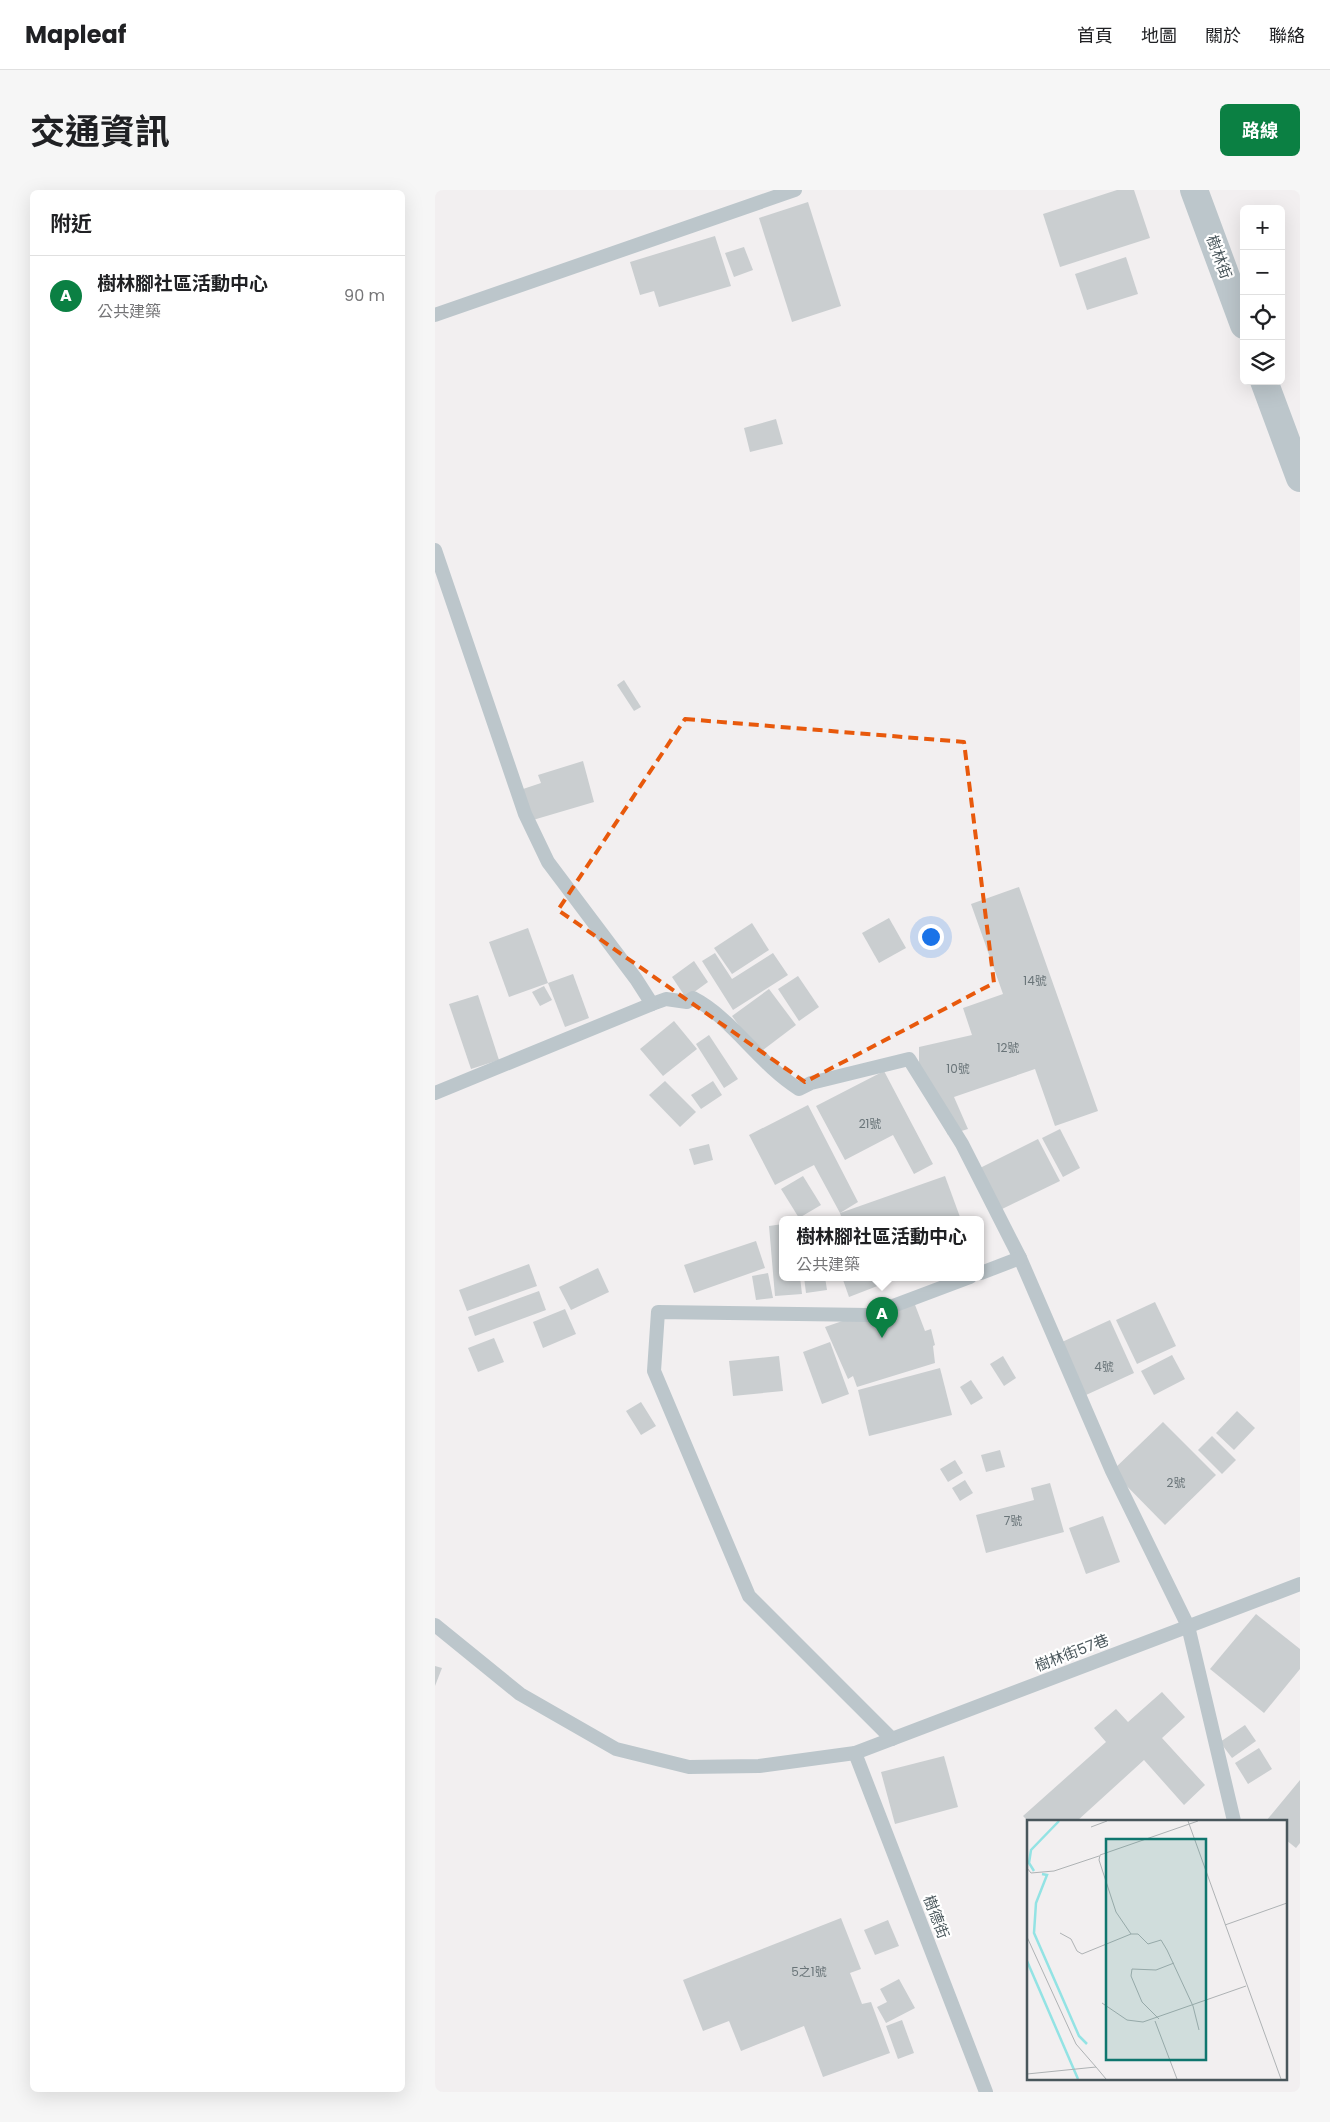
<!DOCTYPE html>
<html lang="zh-TW">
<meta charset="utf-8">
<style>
:root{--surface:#fff;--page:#f6f6f6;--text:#202124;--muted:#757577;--line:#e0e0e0;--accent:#0b8043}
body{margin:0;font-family:Poppins,"Noto Sans TC",sans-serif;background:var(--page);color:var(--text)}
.controls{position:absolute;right:15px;top:15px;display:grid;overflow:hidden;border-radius:8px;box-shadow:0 5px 20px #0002}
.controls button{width:45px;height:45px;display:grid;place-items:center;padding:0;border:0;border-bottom:1px solid var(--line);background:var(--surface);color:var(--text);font:25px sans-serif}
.you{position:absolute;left:495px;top:746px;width:18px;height:18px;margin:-12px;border:4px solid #fff;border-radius:50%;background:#1a73e8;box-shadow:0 0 0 8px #1a73e833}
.badge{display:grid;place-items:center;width:32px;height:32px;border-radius:50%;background:var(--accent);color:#fff;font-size:16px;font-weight:700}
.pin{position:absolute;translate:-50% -41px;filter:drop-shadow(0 1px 2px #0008)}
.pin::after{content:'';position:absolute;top:26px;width:18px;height:15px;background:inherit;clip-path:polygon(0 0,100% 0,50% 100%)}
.popup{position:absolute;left:344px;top:1026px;width:205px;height:65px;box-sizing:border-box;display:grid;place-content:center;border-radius:8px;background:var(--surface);filter:drop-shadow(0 1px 4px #0005);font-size:16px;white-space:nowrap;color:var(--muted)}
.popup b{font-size:19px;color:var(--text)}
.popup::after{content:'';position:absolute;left:50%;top:100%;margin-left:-10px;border:10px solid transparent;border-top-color:var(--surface)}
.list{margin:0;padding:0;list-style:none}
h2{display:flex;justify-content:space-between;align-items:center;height:65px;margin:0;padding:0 20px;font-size:21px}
h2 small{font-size:16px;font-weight:400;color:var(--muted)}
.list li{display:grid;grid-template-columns:32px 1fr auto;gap:15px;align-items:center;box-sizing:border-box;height:80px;padding:0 20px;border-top:1px solid var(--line)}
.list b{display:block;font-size:19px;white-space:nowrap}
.list p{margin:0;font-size:16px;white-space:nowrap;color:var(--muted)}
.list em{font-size:16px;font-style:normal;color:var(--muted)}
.icon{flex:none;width:28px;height:28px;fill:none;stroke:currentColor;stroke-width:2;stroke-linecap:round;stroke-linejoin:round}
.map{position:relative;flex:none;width:865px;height:1902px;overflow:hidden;border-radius:8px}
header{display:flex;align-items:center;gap:30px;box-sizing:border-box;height:70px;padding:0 25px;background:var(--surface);border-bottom:1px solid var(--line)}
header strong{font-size:24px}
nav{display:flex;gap:28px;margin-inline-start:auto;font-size:18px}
.intro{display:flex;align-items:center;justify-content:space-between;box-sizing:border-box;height:120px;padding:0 30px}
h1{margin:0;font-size:35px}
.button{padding:12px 22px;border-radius:8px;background:var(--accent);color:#fff;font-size:18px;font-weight:700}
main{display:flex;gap:30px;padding:0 30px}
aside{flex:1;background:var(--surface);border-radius:8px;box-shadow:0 5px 20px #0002}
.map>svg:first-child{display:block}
.building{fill:#caced0}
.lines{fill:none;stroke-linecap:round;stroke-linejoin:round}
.lane{stroke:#bcc6cb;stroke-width:14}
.street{stroke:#bcc6cb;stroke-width:28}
.marked{fill:none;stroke:#e8590c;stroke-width:4;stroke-dasharray:10 6;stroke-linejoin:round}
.labels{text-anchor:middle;stroke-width:4.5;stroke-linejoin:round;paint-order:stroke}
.number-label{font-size:12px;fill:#697478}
.street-label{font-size:15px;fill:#49565b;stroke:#fff}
.inset-river{fill:none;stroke:#93e3e4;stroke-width:2.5}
.inset-road{fill:none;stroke:#aeb2b4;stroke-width:1}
.view{fill:#0f766e;fill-opacity:0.15;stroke:#0f766e;stroke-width:2.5}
.inset-edge{fill:none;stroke:#49565b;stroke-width:2.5}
</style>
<header>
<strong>Mapleaf</strong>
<nav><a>首頁</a><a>地圖</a><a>關於</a><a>聯絡</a></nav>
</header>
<div class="intro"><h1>交通資訊</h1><a class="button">路線</a></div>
<main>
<aside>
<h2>附近<small></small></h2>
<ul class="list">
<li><span class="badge">A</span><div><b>樹林腳社區活動中心</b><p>公共建築</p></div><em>90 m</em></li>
</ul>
</aside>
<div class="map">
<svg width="865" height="1902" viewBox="0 0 865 1902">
<rect width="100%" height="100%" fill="#f2eff0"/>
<g class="building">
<path d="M682,0h17l16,48 -90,29 -17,-53z"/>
<path d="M373,12l33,104 -49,16 -33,-104z"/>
<path d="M280,46l16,50 -72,21 -5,-16 -14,4 -10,-33z"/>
<path d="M309,57l9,23 -19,7 -9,-24z"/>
<path d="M691,67l12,37 -51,16 -12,-36z"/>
<path d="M341,229l7,25 -33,8 -6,-24z"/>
<path d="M189,490l17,27 -7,4 -17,-26z"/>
<path d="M148,571l11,41 -61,18 -10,-31 18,-6 -3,-8z"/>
<path d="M584,697l79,224 -43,15 -20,-57 -81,28 14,32 -20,6 -29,-61v-27l53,-12 -9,-27 40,-14 -32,-90z"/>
<path d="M454,728l17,30 -27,15 -17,-30z"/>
<path d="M317,733l17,27 -37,24 -18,-26z"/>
<path d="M93,738l20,55 -39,14 -20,-55z"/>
<path d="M280,763l17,26 41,-26 15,22 -55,35 -31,-49z"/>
<path d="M259,771l14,21 -22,16 -14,-21z"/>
<path d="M138,784l16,44 -24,9 -17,-44z"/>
<path d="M363,786l21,31 -20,14 -21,-32z"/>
<path d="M109,796l8,14 -12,6 -8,-14z"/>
<path d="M334,799l27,36 -37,28 -27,-37z"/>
<path d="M43,805l21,65 -28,9 -22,-65z"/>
<path d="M239,831l23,28 -34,27 -23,-27z"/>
<path d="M274,845l29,44 -14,9 -28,-44z"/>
<path d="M449,881l49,93 -19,10 -21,-39 -48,25 -29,-54z"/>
<path d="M230,891l31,31 -16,15 -31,-32z"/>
<path d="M278,891l9,14 -21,14 -10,-14z"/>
<path d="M373,915l50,97 -18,11 -26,-48 -39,20 -26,-50z"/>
<path d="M625,939l20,39 -17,9 -21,-39z"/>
<path d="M603,949l22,42 -60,29 -20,-42z"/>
<path d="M274,954l4,16 -19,5 -5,-16z"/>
<path d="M368,986l18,29 -22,13 -18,-29z"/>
<path d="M510,986l15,41 -7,2h-111l-2,-6z"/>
<path d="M348,1034v53h17l2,17 -27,2 -6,-70z"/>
<path d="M321,1051l9,27 -71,25 -10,-28z"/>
<path d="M94,1074l8,22 -70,25 -8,-21z"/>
<path d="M163,1078l11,24 -38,18 -12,-23z"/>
<path d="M333,1083l5,25 -17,2 -4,-24z"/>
<path d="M369,1087h21l2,13 -21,3z"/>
<path d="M407,1087h35l3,8 -31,12z"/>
<path d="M104,1101l7,19 -71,26 -7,-19z"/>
<path d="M477,1107l13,34 6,-2 4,16 -2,1 2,17 -78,24 -4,-11 -5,3 -23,-52z"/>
<path d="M720,1112l21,44 -39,18 -21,-44z"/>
<path d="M130,1119l11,25 -33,14 -10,-26z"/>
<path d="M675,1130l24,53 -48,22 -24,-53z"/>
<path d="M59,1148l10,24 -26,10 -10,-24z"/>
<path d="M395,1152l19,52 -27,10 -19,-52z"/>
<path d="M737,1165l13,24 -31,16 -13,-24z"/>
<path d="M344,1166l4,35 -50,5 -4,-35z"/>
<path d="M568,1166l13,22 -12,8 -14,-22z"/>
<path d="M505,1178l12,47 -83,21 -11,-46z"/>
<path d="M536,1190l12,18 -12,7 -11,-18z"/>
<path d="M206,1212l15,24 -15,9 -15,-24z"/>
<path d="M802,1221l18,17 -21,22 -18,-17z"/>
<path d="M728,1232l53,53 -51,50 -53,-54z"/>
<path d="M777,1246l24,24 -14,14 -24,-24z"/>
<path d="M565,1260l5,17 -19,5 -5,-17z"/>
<path d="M520,1270l8,13 -15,9 -8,-13z"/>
<path d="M530,1290l8,13 -13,8 -8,-13z"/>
<path d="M615,1293l14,49 -78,21 -10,-38 58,-15 -3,-12z"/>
<path d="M668,1326l17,46 -34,12 -17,-46z"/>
<path d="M821,1424l44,35v20l-36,44 -54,-44z"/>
<path d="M0,1476l7,2 -7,18z"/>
<path d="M727,1502l23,25 -23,21 43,47 -21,20 -40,-45 -67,61h-49l-5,-5 83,-74 -12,-14 22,-19 12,13z"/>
<path d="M810,1535l11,16 -24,17 -12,-16z"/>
<path d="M824,1558l13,21 -24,15 -13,-21z"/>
<path d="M509,1566l14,51 -63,17 -14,-52z"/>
<path d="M865,1590v63l-4,5 -10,-8v-19h-20z"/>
<path d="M406,1728l20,51 -11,4 12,31 9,-2 19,51 -67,24 -19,-51 -63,25 -12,-30 -26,10 -20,-51z"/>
<path d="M453,1730l11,26 -24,9 -11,-25z"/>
<path d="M464,1789l16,29 -29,15 -9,-16 10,-5 -7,-13z"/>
<path d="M467,1830l12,33 -16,6 -12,-33z"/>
</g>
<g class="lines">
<g class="lane">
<path d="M0,125l360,-125"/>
<path d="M0,360l90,264 23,48 88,117 16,25 14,-5 21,3 6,-4c39,20 66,66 106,91l12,-6 98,-24 53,85 58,114 92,213 76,155 46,195"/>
<path d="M0,903l217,-89"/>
<path d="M546,1083l39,-15"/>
<path d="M0,1435l85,69 96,55 73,18 70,-1 96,-13 445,-169"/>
<path d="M457,1549l-143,-143 -95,-225 4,-59 211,3 101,-38"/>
<path d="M420,1563l131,339"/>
</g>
<g class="street">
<path d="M759,0l50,135"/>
<path d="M829,191l36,97"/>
</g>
</g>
<path class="marked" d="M250,529l279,23 30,241 -189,99 -247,-172z"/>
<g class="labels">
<g class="number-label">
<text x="600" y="795">14號</text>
<text x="573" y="862">12號</text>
<text x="523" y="883">10號</text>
<text x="435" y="938">21號</text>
<text x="669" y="1181">4號</text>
<text x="741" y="1297">2號</text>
<text x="578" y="1335">7號</text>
<text x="374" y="1786">5之1號</text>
</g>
<g class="street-label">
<text transform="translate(784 67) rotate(70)" y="5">樹林街</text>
<text transform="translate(637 1463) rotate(-21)" y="5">樹林街57巷</text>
<text transform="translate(501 1727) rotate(69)" y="5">樹德街</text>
</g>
</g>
<g transform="translate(592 1630)">
<rect width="260" height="260" fill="#f2eff0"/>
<path class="inset-river" d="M7,51l-5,-8 2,-13 28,-29M15,54l5,1 -11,28 -2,30 45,103 8,8M0,141l51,118"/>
<path class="inset-road" d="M161,1l93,258M171,1l-98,34 -1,5 17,52 15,22h7l10,10 13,-4 6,10 26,56 6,24M64,7l16,-6M0,48l4,5 23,-2 45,-15M198,105l62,-22M33,113l11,6 6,12 5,3 49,-20M0,117l49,107 20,23M75,183l25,17 16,2 103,-36M132,199l-17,-17 -11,-26 1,-7 24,1 18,-7M128,201l22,58M0,254l69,-7 10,12"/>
<path class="view" d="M79,19h100v221h-100z"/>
<rect width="260" height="260" class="inset-edge"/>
</g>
</svg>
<div class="controls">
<button>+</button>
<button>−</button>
<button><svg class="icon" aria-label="locate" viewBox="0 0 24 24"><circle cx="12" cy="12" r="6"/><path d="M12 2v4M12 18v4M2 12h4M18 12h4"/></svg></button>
<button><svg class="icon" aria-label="layers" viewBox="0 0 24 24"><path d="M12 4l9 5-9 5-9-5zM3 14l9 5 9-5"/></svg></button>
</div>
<div class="you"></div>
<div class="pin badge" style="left:447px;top:1148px">A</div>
<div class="popup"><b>樹林腳社區活動中心</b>公共建築</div>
</div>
</main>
